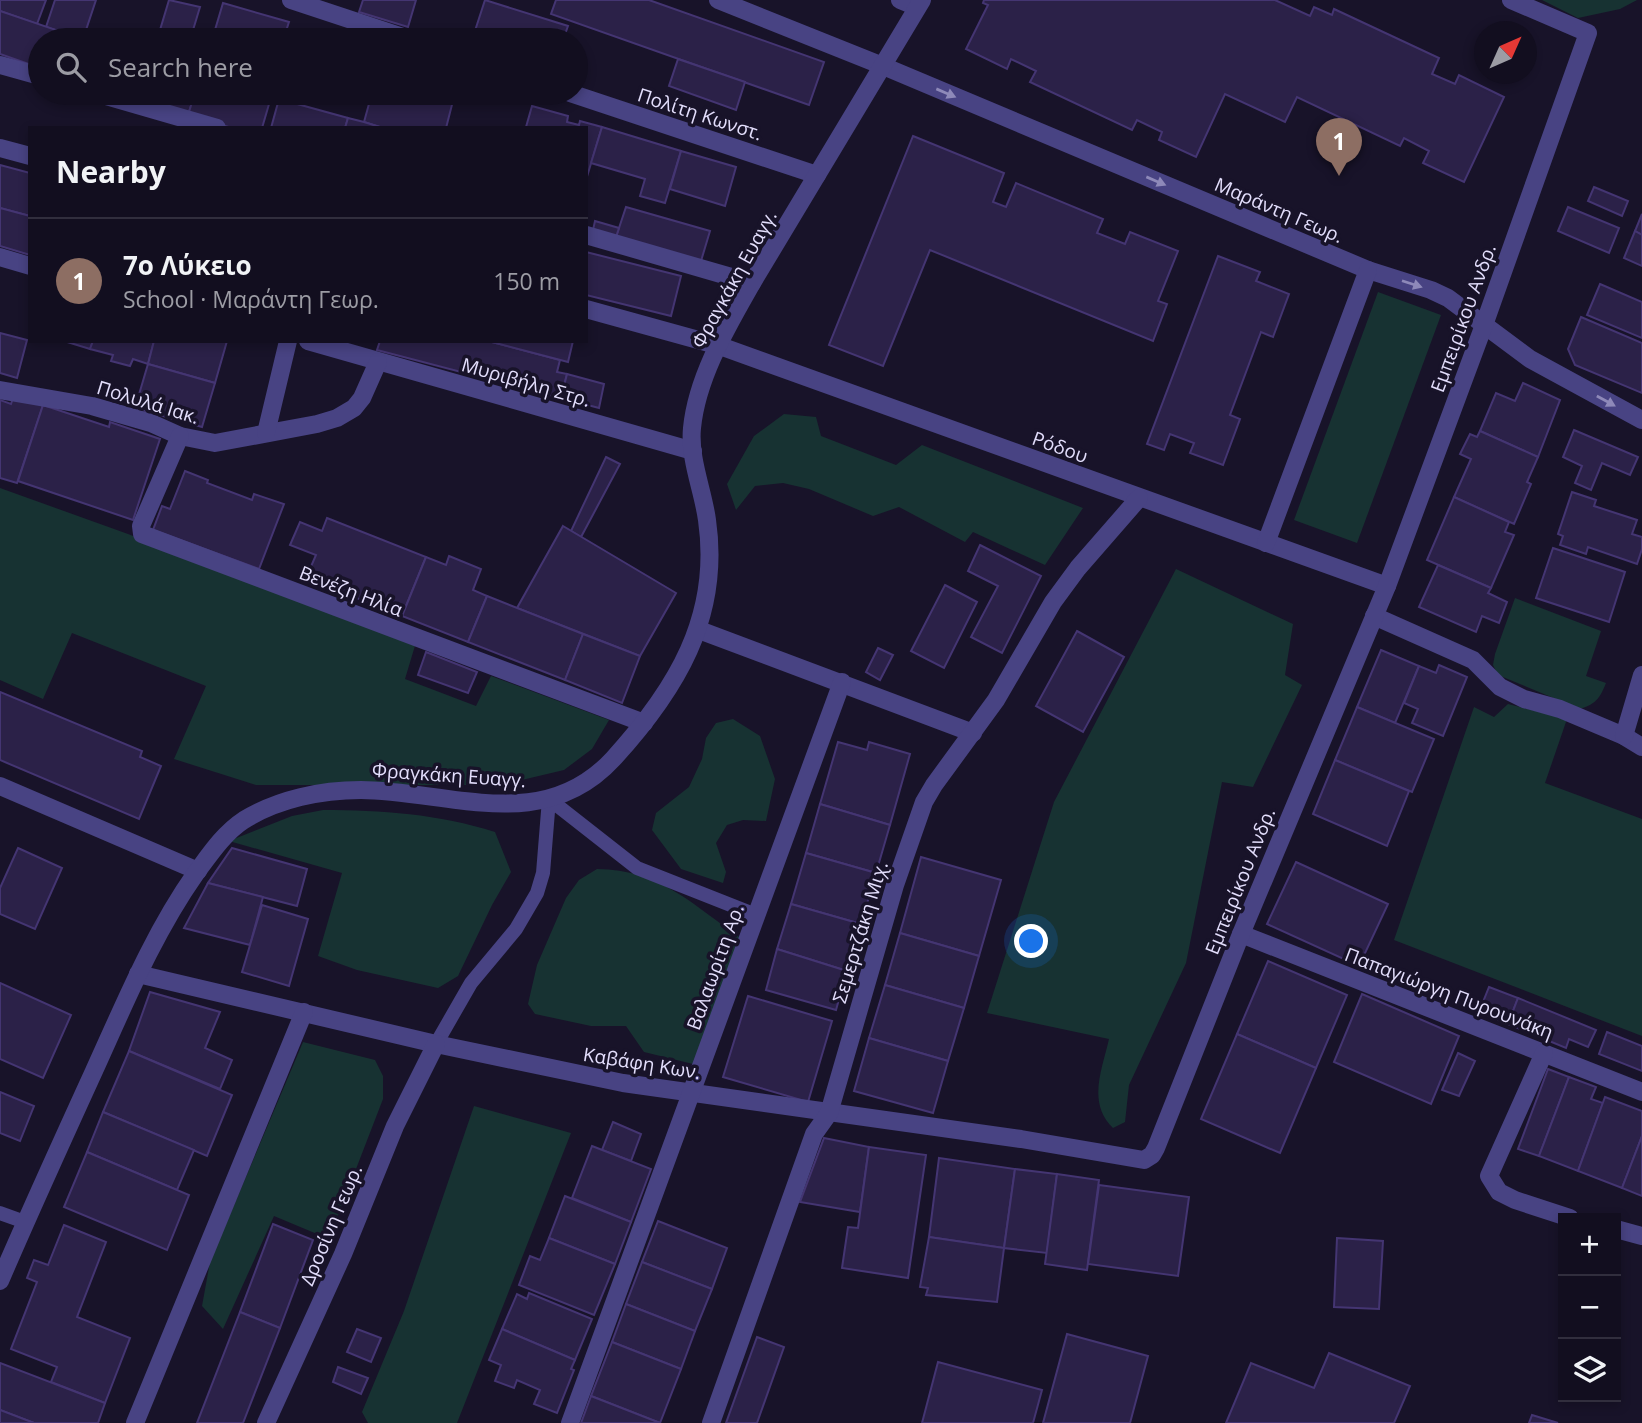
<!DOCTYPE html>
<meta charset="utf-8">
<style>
:root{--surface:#120e1f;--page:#1b1728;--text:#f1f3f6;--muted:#9c9ca4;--line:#312e3d;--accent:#1bcceb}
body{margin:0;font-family:"Open Sans",sans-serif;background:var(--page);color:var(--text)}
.controls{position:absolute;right:21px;bottom:21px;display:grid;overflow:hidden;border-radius:0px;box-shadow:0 4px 10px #0003}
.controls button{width:63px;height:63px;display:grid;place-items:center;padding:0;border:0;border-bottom:2px solid var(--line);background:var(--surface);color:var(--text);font:35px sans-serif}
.compass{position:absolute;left:1474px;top:21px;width:63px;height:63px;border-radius:50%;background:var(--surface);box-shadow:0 4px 10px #0003;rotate:45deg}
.you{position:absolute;left:1032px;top:942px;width:24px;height:24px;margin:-18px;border:5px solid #fff;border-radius:50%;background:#1a73e8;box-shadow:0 0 0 10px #1a73e833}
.badge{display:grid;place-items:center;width:46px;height:46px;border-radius:50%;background:var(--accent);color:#fff;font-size:23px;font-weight:700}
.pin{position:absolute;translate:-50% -58px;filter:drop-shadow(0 2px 4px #0008)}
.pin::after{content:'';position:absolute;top:37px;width:24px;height:21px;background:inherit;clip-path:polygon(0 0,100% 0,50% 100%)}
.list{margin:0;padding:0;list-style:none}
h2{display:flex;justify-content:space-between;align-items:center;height:91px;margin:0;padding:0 28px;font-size:30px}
h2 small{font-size:23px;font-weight:400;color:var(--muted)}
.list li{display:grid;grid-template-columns:46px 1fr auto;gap:21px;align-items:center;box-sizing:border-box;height:126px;padding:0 28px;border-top:2px solid var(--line)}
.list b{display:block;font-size:26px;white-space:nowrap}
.list p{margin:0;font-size:23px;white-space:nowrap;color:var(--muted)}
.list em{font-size:23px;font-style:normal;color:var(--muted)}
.icon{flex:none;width:38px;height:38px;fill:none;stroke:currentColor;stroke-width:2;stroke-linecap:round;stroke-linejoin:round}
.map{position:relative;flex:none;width:1642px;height:1423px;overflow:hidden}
.search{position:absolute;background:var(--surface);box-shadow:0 4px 10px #0003;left:28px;top:28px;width:560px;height:77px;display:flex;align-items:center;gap:18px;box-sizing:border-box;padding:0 24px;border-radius:38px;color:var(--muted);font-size:26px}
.panel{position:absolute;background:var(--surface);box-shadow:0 4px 10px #0003;left:28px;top:126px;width:560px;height:217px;border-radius:0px}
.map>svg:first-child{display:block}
.green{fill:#173232}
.building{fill:#2b2148;stroke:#443572;stroke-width:2}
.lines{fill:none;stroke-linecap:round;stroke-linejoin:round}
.lane{stroke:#484383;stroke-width:14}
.street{stroke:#484383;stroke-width:18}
.oneway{fill:#8e89b9}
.labels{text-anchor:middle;stroke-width:7;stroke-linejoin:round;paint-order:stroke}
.street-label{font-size:19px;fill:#e3defc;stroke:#181329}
</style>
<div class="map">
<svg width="1642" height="1423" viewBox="0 0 1642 1423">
<rect width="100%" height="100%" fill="#181329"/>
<g class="green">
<path d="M1542,0h95l-17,9 -42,9z"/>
<path d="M1378,292l63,23 -84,228 -63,-23z"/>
<path d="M784,414l32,3 5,19 75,29 26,-20 161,63 -38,57 -72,-33 -8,10 -66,-35 -26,9 -64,-27 -26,-6 -28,3 -19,24 -9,-26 27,-48z"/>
<path d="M0,488l128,46 105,42 184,63 -12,40 71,27 15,-30 118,44 -17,29 -28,21 -63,15h-245l-82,-26 32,-73 -134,-53 -29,66 -43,-19z"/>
<path d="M1176,569l117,55 -8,51 17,10 -49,102 -31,-5 -36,181 -57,122 -4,37 -12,6c-26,-25 -11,-58 -4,-89l-122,-26 67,-211z"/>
<path d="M1515,598l86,33 -15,45 20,7c-6,15 -10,21 -26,26l-82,-34 -5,-10 2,-11z"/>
<path d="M1508,704l59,15 -22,64 97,36v217l-248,-96 80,-233 20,10z"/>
<path d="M733,719l27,17 15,43 -9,42 -23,-1 -16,5 -11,18 10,29 -3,11 -42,-14 -29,-39 4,-17 33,-26 13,-28 4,-21 10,-15z"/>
<path d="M323,810c58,0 116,4 172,22l16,40 -19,33 -34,71 -20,12 -81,-18 -39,-14 24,-83 -113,-32 63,-25z"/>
<path d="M597,869c63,0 97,37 145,70l-49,125 -49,-12 -18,-26h-35l-56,-12 -7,-10 9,-39 29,-67 13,-18z"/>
<path d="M303,1042l72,18 8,16v23l-54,140 -55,-23 -51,113 -21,-23 8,-44z"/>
<path d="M474,1106l97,27 -114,290h-89l-6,-11 42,-101z"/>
</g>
<g class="building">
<path d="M0,0h46l-9,24 -37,-13z"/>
<path d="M55,0h41l-13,39 -37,-12z"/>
<path d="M169,0l31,7 -10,33h-33z"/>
<path d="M363,0h53l-8,27 -49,-15z"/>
<path d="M485,0l83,26 -5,14h-91z"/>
<path d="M556,0h93l175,62 -15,43 -258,-91z"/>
<path d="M984,0h291l35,16 4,-9 18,8 2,-6 105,49 -7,16 23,10 4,-9 45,22 -40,85 -41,-19 6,-12 -25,-13 -4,8 -103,-49 -12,25 -60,-28 -29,63 -37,-17 3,-8 -25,-12 -5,10 -102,-48 6,-11 -25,-12 -4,10 -41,-20 22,-44 -5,-2z"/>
<path d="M223,3l66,19 -6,18h-71z"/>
<path d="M0,11l62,21 -3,8h-19v28l-40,-14z"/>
<path d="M62,32l24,8h-27z"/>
<path d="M678,59l67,23 -9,28 -67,-24z"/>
<path d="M152,93h43l-7,22 -39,-12z"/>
<path d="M195,93h74l3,1 -10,34h-30l-44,-13z"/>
<path d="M372,93l15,5 2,-5h66l-9,35h-63l-19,-6z"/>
<path d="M279,99l69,19 -3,10h-74z"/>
<path d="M532,106l36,10 -1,6 12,3 1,-4 22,6 -16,53v-52l-60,-1z"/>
<path d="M348,118l16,4 19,6h-38z"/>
<path d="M602,127l79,24 -16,52 -25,-7 5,-17 -54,-16z"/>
<path d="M913,136l91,37 -11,29 13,5 10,-24 87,36 -6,14 28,11 5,-12 48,19 -20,50 9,3 -14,37 -223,-91 -47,116 -54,-21z"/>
<path d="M681,151l55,16 -11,39 -55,-17z"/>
<path d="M0,165l30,8v43l-30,-8z"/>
<path d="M1594,187l34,14 -6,15 -34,-15z"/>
<path d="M626,207l84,24 -9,30 -85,-24z"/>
<path d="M1568,207l51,21 -10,25 -51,-22z"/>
<path d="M0,208l30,8v39l-30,-9z"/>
<path d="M1642,214v21l-7,-4z"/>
<path d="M595,221l24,7 -3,9 -23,-7z"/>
<path d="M1635,231l7,4v31l-18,-8z"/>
<path d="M586,252l95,24 -10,40 -85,-21z"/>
<path d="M1218,256l42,16 -4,9 33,13 -16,43 -12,-5 -31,83 10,4 -17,46 -33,-12 4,-10 -24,-9 -6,16 -17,-6z"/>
<path d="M1600,284l42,18v36l-55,-23z"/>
<path d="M1581,317l61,26v50l-67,-28 -7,-16z"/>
<path d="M0,333l27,7 -10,38 -17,-5z"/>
<path d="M64,341h29l-3,8z"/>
<path d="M93,341h61l-6,23 -15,-5 -3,7 -19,-5 2,-6 -23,-6z"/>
<path d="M154,341h73l-12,42 -67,-19z"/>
<path d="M380,341h108l72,19 -3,12 10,2 -6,24 -184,-48z"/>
<path d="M488,341h85l-5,21z"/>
<path d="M148,364l67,19 -13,44 -67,-19z"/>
<path d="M567,374l37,10 -5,24 -38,-10z"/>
<path d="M1523,383l37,17 -22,57 -58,-26 16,-38 19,8z"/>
<path d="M14,395l29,10 -26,78 -17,-5v-78l11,4z"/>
<path d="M43,405l66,22 1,-5 50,17 -27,81 -115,-39z"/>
<path d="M1574,430l64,27 -8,18 -28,-12 -11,27 -16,-7 7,-17 -19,-9z"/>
<path d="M1480,431l58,26 -11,25 4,2 -17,40 -60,-27 17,-38 -11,-5 10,-20 7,3z"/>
<path d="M606,457l14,7 -39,73 -10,-6z"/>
<path d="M185,471l23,9 -1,3 45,17 2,-6 30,10 -25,65 -106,-39 9,-24 8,3z"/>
<path d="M1572,492l24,8 -2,6 43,14 -5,14 10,3v12l-5,15 -49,-17 -2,7 -26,-9 3,-9 -5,-2z"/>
<path d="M1454,497l55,25 -4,10 9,3 -23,53 -64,-28z"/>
<path d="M327,518l99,39 -24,59 -96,-38 10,-23 -26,-10 10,-23 22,9z"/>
<path d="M563,526l113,67 -36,63 -123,-48z"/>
<path d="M980,545l61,31 -39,77 -31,-16 27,-51 -30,-15z"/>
<path d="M1553,548l72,24 -16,50 -73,-24z"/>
<path d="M449,556l32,13 -8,21 14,6 -19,46 -66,-26 24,-59 20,8z"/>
<path d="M1438,565l53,23 -3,5 19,9 -8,21 -17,-7 -6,16 -57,-25z"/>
<path d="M945,585l32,17 -33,66 -33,-17z"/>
<path d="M487,596l96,38 -18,46 -97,-38z"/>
<path d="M1077,631l47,26 -41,75 -47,-26z"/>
<path d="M583,634l57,22 -18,47 -57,-23z"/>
<path d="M878,648l15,7 -13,25 -14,-8z"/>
<path d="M1381,650l38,16 -24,57 -38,-16z"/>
<path d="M426,652l51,20 -9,21 -50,-18z"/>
<path d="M1439,665l28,12 -24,59 -31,-13 6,-14 -14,-6 15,-37 17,7z"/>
<path d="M0,692l142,59 -2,6 21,9 -22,53 -139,-59z"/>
<path d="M1357,707l77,32 -22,53 -77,-32z"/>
<path d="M838,742l29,8 2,-8 41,12 -20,71 -70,-21z"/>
<path d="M1335,760l74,31 -22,55 -74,-32z"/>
<path d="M820,804l70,21 -14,48 -70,-20z"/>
<path d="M18,848l44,20 -27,61 -35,-15v-26z"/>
<path d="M232,848l75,21 -10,37 -89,-23z"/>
<path d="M806,853l70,20 -15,51 -70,-20z"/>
<path d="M921,857l80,23 -22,76 -79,-23z"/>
<path d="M1296,862l92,42 -29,62 -92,-42z"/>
<path d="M208,883l55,14 -13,48 -66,-17z"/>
<path d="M791,904l70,20 -14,47 -70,-22z"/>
<path d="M262,905l46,14 -19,67 -47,-14z"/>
<path d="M900,933l79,23 -15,52 -79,-23z"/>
<path d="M777,949l70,22 -11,39 -70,-20z"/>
<path d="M1268,961l79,34 -31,73 -79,-34z"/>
<path d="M0,983l71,32 -28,63 -43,-19z"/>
<path d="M885,985l79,23 -16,53 -79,-23z"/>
<path d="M1489,987l29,11 -10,26 -29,-12z"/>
<path d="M150,992l70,20 -15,36 27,12 -12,29 -91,-38z"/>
<path d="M1362,994l97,42 -28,68 -97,-42z"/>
<path d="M748,996l84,25 -24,81 -85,-25z"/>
<path d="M1518,998l78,32 -8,17 -19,-8 -3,9 -58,-24z"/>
<path d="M1607,1032l35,14v25l-43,-17z"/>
<path d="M1237,1034l79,34 -36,85 -79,-34z"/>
<path d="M869,1038l79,23 -15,52 -79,-22z"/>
<path d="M129,1051l103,44 -25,61 -104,-44z"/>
<path d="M1458,1053l17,8 -16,35 -17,-6z"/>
<path d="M1548,1069l21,8 -30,79 -21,-7z"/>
<path d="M1569,1077l27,10 -5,12 12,4 -25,68 -39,-15z"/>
<path d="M0,1092l34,14 -14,35 -20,-8z"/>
<path d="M1605,1097l37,14v25l-20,52 -44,-17z"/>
<path d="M103,1112l91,38 -17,40 -90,-38z"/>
<path d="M613,1122l28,12 -10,27 -29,-11z"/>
<path d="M1642,1136v60l-20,-8z"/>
<path d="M824,1138l45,9 -9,65 -60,-10z"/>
<path d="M592,1146l59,23 -20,53 -59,-24z"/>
<path d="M869,1147l57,8 -18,123 -66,-10 6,-41 10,1z"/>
<path d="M87,1152l102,43 -22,55 -103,-43z"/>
<path d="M939,1158l76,11 -11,79 -75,-11z"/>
<path d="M1015,1169l42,5 -10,79 -43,-5z"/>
<path d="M1057,1174l42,6 -12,90 -42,-6z"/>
<path d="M1099,1185l90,12 -11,79 -90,-12z"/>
<path d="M565,1196l66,26 -16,42 -66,-26z"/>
<path d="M658,1221l69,27 -15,41 -70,-27z"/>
<path d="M273,1224l40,16 -33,88 -40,-16z"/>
<path d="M64,1225l42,17 -29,75 53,21 -25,65 -54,-21 6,-15 -46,-18 26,-67 -10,-4 7,-18 14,5z"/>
<path d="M929,1237l75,11 -7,54 -71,-7 2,-7 -8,-1z"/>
<path d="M549,1238l66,26 -21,51 -75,-30 11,-29 10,4z"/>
<path d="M1337,1238l46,3 -4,68 -45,-2z"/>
<path d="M642,1262l70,27 -17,42 -69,-27z"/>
<path d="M529,1293l63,26 -17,41 -73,-31 15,-35 10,5z"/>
<path d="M626,1304l69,27 -14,38 -69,-27z"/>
<path d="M240,1312l40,16 -37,95h-46z"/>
<path d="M357,1329l24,9 -10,24 -24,-10z"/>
<path d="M502,1329l73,31 -4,9 3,1 -17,43 -23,-9 6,-14 -23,-10 -3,8 -19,-7 6,-16 -12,-5z"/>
<path d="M1067,1334l81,22 -18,67h-87z"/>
<path d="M757,1337l27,10 -27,76h-31z"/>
<path d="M612,1342l69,27 -21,54 -69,-27z"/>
<path d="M1329,1353l81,33 -16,37h-168l25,-60 63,25z"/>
<path d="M938,1362l104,28 -9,33h-111z"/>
<path d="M0,1363l105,40 -7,20h-64l-34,-13z"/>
<path d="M338,1367l30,11 -7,16 -28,-12z"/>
<path d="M591,1396l69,27h-79z"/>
<path d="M0,1410l34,13h-34z"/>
<path d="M1532,1415l26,8h-29z"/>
</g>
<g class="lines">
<g class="lane">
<path d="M436,1044l35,-61 45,-54 21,-36 6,-20 6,-74 88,69 119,47"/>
<path d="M0,1213l25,9"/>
</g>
<g class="street">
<path d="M291,0l121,40"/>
<path d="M718,0l165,66 485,204 63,20 17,8 82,61 112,61"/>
<path d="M900,0l17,7"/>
<path d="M0,65l40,11"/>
<path d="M96,93l121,35"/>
<path d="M570,93l247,82"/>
<path d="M0,148l30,8"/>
<path d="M586,235l166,48"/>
<path d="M0,257l30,9"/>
<path d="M586,309l134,37 667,240"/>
<path d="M308,341l385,110"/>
<path d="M0,390l92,16 59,17 29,13 35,7 102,-19 20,-6 17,-10 8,-10 16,-36"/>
<path d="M266,433l22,-92"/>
<path d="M180,436l-39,90 1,8 502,189"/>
<path d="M1266,543l102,-273"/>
<path d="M1374,616l99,44 27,27 24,12 36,10 64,27 18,11"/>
<path d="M699,630l274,103"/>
<path d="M1624,736l18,-61"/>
<path d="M0,786l198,85"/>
<path d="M1241,934l401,158"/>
<path d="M138,974l298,70 187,39 398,56 123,21 8,-5 4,-7 85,-214 146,-348 97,-261 104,-292 -77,-33"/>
<path d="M1544,1053l-55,123 10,16 16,8 55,18"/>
<path d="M1616,1229l26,7"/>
<path d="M0,1281c30,-70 62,-140 94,-210 31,-68 59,-137 102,-198 14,-19 28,-40 48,-53 34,-21 77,-30 117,-30 89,1 182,45 252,-31 63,-69 108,-142 94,-239 -4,-30 -18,-61 -15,-92 5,-51 35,-101 60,-145l170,-283"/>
<path d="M135,1423l169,-411"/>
<path d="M266,1423l77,-169 52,-128 41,-82"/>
<path d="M570,1423l272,-741"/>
<path d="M711,1423l103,-289 15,-21 66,-228 29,-83 10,-17 62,-85 57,-98 25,-34 61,-70"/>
</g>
</g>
<defs><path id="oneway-solid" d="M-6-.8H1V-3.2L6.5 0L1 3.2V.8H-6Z" transform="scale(1.75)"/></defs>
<g class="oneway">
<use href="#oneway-solid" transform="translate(946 93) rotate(23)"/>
<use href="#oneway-solid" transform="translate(1156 181) rotate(23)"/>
<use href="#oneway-solid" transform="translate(1412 284) rotate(18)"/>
<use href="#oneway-solid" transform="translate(1606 401) rotate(29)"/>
</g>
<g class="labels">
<g class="street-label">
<text transform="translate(700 114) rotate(18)" y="7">Πολίτη Κωνστ.</text>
<text transform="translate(1279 210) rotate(23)" y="7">Μαράντη Γεωρ.</text>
<text transform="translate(734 279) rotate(-61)" y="7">Φραγκάκη Ευαγγ.</text>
<text transform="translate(1463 318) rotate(-70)" y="7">Εμπειρίκου Ανδρ.</text>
<text transform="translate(526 382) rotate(16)" y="7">Μυριβήλη Στρ.</text>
<text transform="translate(148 402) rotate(17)" y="7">Πολυλά Ιακ.</text>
<text transform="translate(1060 447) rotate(20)" y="7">Ρόδου</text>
<text transform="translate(351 591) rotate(21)" y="7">Βενέζη Ηλία</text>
<text transform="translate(449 775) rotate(4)" y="7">Φραγκάκη Ευαγγ.</text>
<text transform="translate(1240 881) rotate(-68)" y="7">Εμπειρίκου Ανδρ.</text>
<text transform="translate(860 932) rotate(-73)" y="7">Σεμερτζάκη Μιχ.</text>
<text transform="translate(715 967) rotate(-70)" y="7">Βαλαωρίτη Αρ.</text>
<text transform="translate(1449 993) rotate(21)" y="7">Παπαγιώργη Πυρουνάκη</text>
<text transform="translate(642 1063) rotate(9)" y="7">Καβάφη Κων.</text>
<text transform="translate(331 1225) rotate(-67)" y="7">Δροσίνη Γεωρ.</text>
</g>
</g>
</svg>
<div class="controls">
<button>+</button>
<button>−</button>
<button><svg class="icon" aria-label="layers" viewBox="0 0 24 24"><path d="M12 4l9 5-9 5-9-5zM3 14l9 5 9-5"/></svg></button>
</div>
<svg class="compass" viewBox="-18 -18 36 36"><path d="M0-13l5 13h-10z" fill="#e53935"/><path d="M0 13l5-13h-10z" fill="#9c9ca4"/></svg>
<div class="you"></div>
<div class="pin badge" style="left:1339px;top:176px;background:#8d6e63">1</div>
<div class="search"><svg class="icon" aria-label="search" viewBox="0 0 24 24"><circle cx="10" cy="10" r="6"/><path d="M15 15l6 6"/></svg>Search here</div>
<section class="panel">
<h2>Nearby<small></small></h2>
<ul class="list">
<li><span class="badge" style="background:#8d6e63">1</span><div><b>7o Λύκειο</b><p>School · Μαράντη Γεωρ.</p></div><em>150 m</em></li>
</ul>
</section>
</div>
